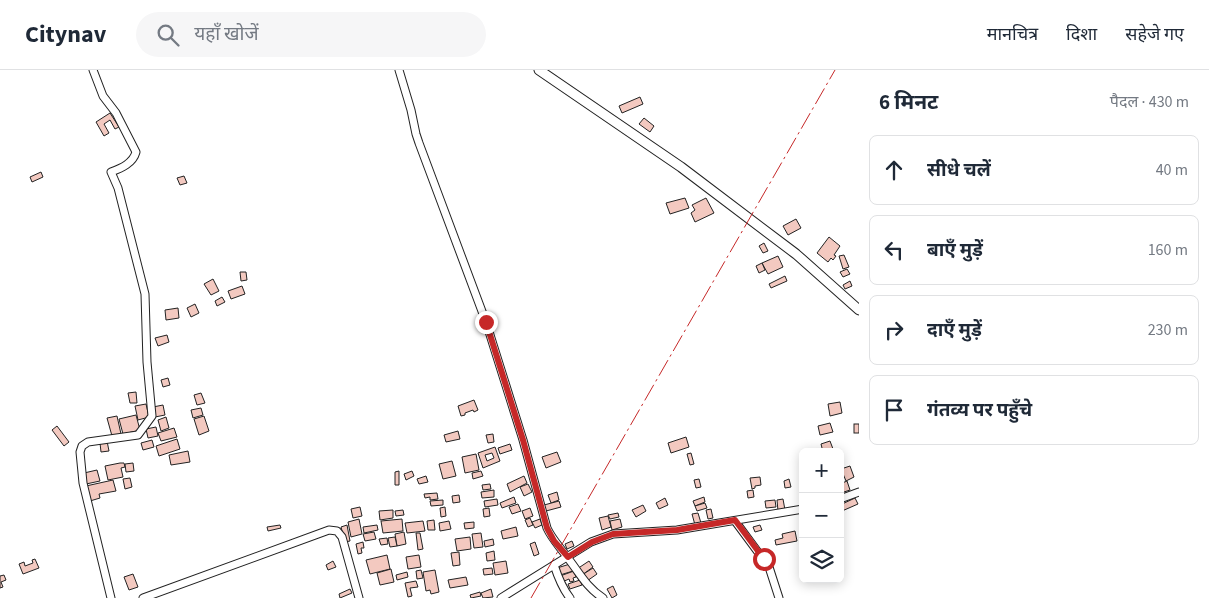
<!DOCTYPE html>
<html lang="hi">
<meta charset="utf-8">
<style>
:root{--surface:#fff;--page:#f6f6f7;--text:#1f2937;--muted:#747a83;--line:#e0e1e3}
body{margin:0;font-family:"Source Sans 3","Noto Sans Devanagari",sans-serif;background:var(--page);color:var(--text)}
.controls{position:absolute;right:15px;bottom:15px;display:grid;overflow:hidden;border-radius:8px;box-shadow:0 2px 12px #0003}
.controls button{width:45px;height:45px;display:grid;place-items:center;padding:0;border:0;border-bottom:1px solid var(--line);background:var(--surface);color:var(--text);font:25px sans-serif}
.stop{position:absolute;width:15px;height:15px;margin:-11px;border:4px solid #c62828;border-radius:50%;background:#fff}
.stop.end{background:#c62828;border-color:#fff;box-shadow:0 1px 5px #0008}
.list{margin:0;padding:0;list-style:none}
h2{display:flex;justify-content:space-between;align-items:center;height:65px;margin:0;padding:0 20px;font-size:21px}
h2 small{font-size:16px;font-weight:400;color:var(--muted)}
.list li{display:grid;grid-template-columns:32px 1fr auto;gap:15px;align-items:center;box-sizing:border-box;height:70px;margin:0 10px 10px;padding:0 10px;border:1px solid var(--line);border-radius:8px}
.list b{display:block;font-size:19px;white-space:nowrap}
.list em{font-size:16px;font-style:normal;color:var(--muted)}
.icon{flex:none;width:28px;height:28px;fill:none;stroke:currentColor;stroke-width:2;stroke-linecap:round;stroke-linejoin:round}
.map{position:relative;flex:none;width:859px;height:528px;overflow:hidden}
header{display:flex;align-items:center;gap:30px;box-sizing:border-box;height:70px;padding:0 25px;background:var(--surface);border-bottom:1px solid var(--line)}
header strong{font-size:24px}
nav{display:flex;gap:28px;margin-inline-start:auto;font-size:18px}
.search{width:350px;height:45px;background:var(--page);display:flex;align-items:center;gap:12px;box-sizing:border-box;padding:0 18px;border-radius:28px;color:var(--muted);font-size:19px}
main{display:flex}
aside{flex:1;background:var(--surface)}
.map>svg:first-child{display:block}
.building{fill:#f3c9c0;stroke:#222;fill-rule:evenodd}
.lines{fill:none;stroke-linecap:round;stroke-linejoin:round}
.minor-casing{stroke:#222;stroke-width:9}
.secondary-casing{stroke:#222;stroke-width:11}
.minor{stroke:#fff;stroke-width:7}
.secondary{stroke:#fff;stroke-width:9}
.power{stroke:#c62828;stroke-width:1;stroke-dasharray:18 4 2.5 4;stroke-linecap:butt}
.route{stroke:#c62828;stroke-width:6}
</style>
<header>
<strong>Citynav</strong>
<div class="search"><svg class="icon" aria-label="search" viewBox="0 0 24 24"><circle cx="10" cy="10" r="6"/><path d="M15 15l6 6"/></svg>यहाँ खोजें</div>
<nav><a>मानचित्र</a><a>दिशा</a><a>सहेजे गए</a></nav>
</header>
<main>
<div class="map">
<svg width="859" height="528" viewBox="0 0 859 528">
<rect width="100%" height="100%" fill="#fff"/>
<g class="building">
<path d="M640,27l3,7 -21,9 -3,-7z"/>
<path d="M110,43l9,14 -4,2 -5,-9 -6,4 5,9 -5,3 -8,-14z"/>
<path d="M644,48l10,8 -4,6 -11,-8z"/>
<path d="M41,102l2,5 -11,5 -2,-5z"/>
<path d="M184,106l3,7 -7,2 -3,-7z"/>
<path d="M685,128l4,10 -19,6 -4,-11z"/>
<path d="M706,128l8,15 -19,9 -4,-9 4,-3 -3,-5z"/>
<path d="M796,149l5,9 -13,7 -5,-9z"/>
<path d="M829,167l11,9 -6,9 2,1 -3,4 -2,-2 -3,4 -11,-9z"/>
<path d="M764,173l4,8 -5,2 -4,-7z"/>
<path d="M844,185l5,12 -6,2 -4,-13z"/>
<path d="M778,186l5,11 -15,7 -6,-11z"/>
<path d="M762,193l3,7 -6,3 -3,-7z"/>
<path d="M847,199l3,5 -7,3 -3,-5z"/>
<path d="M240,202h6l1,8 -6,1z"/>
<path d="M785,206l2,5 -16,7 -2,-4z"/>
<path d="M213,209l6,12 -8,4 -7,-11z"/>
<path d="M850,211l2,5 -7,3 -2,-4z"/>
<path d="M242,216l3,8 -14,5 -3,-8z"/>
<path d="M222,227l3,5 -8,4 -2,-5z"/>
<path d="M195,234l4,9 -8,4 -4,-9z"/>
<path d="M178,238l1,10 -13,2 -1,-10z"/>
<path d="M167,265l2,7 -11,4 -3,-8z"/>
<path d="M168,308l2,7 -7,2 -2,-7z"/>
<path d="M136,322l1,11h-7l-2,-10z"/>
<path d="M201,323l4,10 -8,2 -3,-10z"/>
<path d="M474,330l4,10 -4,2 -1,-2 -8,3v2l-4,1 -3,-10z"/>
<path d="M840,332l2,11 -12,3 -2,-12z"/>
<path d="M146,334l3,13 -11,3 -3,-14z"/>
<path d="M163,335l2,10 -10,2 -2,-10z"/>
<path d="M201,338l2,7 -10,3 -2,-8z"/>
<path d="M136,345l4,15 -17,4 -4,-15z"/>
<path d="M117,346l4,18 -9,2 -5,-18z"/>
<path d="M204,346l5,15 -10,4 -5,-16z"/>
<path d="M166,347l3,11 -8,3 -3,-11z"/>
<path d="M830,353l3,9 -13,3 -2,-9z"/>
<rect x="854" y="354" width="5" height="9"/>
<path d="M57,356l12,16 -5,4 -12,-16z"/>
<path d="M156,357l2,9 -10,2 -2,-9z"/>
<path d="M174,358l3,9 -16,4 -3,-8z"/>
<path d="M458,361l2,8 -14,3 -2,-7z"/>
<path d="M493,364l1,8 -6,1 -2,-8z"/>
<path d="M686,367l3,10 -18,6 -3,-10z"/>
<path d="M177,369l3,10 -21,7 -3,-10z"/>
<path d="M152,370l2,7 -11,3 -2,-7z"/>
<path d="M107,371l2,10 -8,1 -1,-9z"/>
<path d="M830,371l3,8 -10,3 -2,-8z"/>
<path d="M510,374l2,6 -12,4 -2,-6z"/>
<path d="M495,377l5,14 -17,7 -5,-15zM492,383l2,5 -7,3 -2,-6z"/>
<path d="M188,381l2,11 -19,3 -2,-10z"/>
<path d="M557,382l4,10 -15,6 -4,-11z"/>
<path d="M691,383l3,11 -4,1 -3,-11z"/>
<path d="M476,384l3,16 -14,3 -3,-16z"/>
<path d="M452,391l4,15 -13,3 -4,-15z"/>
<path d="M120,393h4l1,4 -4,1 2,9 -15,3 -3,-14z"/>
<path d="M133,393l1,8 -8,1 -1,-8z"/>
<path d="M850,396l4,11 -8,4 -5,-12z"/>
<path d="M97,400l3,11 -14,3 -2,-11z"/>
<path d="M399,401v14h-4v-13z"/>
<path d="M412,401l2,5 -8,4 -2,-6z"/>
<path d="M481,401l2,5 -10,3 -1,-6z"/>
<path d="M426,406l2,6 -9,2 -2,-5z"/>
<path d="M524,406l3,7 -17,9 -3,-8z"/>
<path d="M760,407l1,8 -6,1v2l-3,1 -2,-11z"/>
<path d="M130,408l2,9 -7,2 -2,-10z"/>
<path d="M699,409l2,8 -5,1 -2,-8z"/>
<path d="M789,409l2,8 -6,1 -1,-7z"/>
<path d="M113,410l3,11 -17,3 1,4 -10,3 -4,-15z"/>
<path d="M847,411l3,9 -9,3 -1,-9z"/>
<path d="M490,414l1,5 -8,1 -1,-5z"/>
<path d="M528,414l4,8 -8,4 -4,-9z"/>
<path d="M494,420v7l-12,1 -1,-6z"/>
<path d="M753,420l1,7 -6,1 -1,-7z"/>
<path d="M557,422l2,8 -8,3 -3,-8z"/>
<path d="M437,423l1,6 -8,1v-3l-5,1 -1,-4z"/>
<path d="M459,425l1,7 -7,1 -1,-7z"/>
<path d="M514,427l2,6 -14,5 -2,-5z"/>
<path d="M704,427l1,5 -10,4 -2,-5z"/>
<path d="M665,428l3,7 -9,4 -3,-6z"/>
<path d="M855,428l3,6 -16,7 -2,-6z"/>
<path d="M497,429l1,6 -13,2 -1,-6z"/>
<path d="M783,429l2,11 -7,1 -1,-11z"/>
<path d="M443,430v5l-12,1 -1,-5z"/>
<path d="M775,430l1,7 -10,1 -1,-7z"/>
<path d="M559,431l2,6 -15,4 -2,-6z"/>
<path d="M705,433l2,5 -10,3 -2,-5z"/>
<path d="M518,434l3,7 -9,3 -3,-7z"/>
<path d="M643,435l3,6 -10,6 -4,-7z"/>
<path d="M360,437l2,9 -9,2 -2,-9z"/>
<path d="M445,437l1,9 -5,1 -1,-9z"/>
<path d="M489,438l1,8 -6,1 -1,-8z"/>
<path d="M530,438l3,8 -8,3 -3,-8z"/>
<path d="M711,439l2,9 -5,1 -2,-9z"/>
<path d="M393,440v8l-13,2 -1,-9z"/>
<path d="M403,440l1,5 -8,1 -1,-5z"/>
<path d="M618,443l1,4 -9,2 -2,-4z"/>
<path d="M698,443l3,10 -6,2 -3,-11z"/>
<path d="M608,446l3,11 -9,3 -3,-12z"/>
<path d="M530,448l3,7 -5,2 -3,-7z"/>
<path d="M359,449l3,15 -11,3 -3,-15z"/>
<path d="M402,449l1,12 -20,2 -2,-12z"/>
<path d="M540,449l2,6 -7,3 -3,-6z"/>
<path d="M620,449l2,8 -10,3 -2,-9z"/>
<path d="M434,450l1,10h-7l-1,-9z"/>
<path d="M423,451l2,10 -18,2 -2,-10z"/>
<path d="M449,451l2,8 -11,2 -1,-8z"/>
<path d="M474,452v6l-9,1 -1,-6z"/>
<path d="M280,455l1,3 -13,3 -1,-4z"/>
<path d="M347,455l3,16 -5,1 -4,-15z"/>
<path d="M377,455l1,5 -14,3 -1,-6z"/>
<path d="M760,455l2,5 -7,2 -2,-5z"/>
<path d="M516,457l2,9 -15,3 -2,-8z"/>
<path d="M795,461l2,10 -21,4 -1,-5 8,-2 -1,-4z"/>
<path d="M374,462l2,7 -11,2 -2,-7z"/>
<path d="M404,462l2,12 -9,2 -2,-12z"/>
<path d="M416,463h4l3,16 -5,1z"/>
<path d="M481,463l2,14 -9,1 -2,-14z"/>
<path d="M395,467l2,9 -7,1 -2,-9z"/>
<path d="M470,467l1,12 -14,2 -2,-12z"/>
<path d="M387,468l1,6 -7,1 -2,-6z"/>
<path d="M493,469l1,6 -9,2 -1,-6z"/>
<path d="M572,471l2,5 -7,3 -2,-5z"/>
<path d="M363,472l1,6h-3l1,5 -4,1 -2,-10z"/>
<path d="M535,472l4,12 -5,2 -4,-12z"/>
<path d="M494,481l1,9 -8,1 -1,-8z"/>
<path d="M459,482l1,13 -7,1 -2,-13z"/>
<path d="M387,485l3,14 -20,5 -4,-14z"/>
<path d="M419,485l2,12 -13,2 -2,-12z"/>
<path d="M35,489l4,9 -16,6 -4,-10 5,-2 1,4 8,-3 -1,-3z"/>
<path d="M333,491l3,6 -8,3 -2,-5z"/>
<path d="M506,491l2,12 -13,2 -2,-12z"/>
<path d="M589,491l4,6 -11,8 -5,-6z"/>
<path d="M570,494l3,7 -13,4 -3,-7z"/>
<path d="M492,498l1,6 -9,1 -1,-6z"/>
<path d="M593,498l4,6 -10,7 -5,-6z"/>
<path d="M391,499l3,13 -14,3 -3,-12z"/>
<path d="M421,500l2,8 -6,1 -1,-8z"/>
<path d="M435,500l4,22 -8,2 -1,-4 -4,1 -3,-19z"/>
<path d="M574,501l2,6 -3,1 1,3 -4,1 -1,-3 -7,3 -2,-6z"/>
<path d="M407,502l1,5 -11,3 -1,-5z"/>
<path d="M133,504l5,13 -9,3 -5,-13z"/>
<path d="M4,505l2,5 -5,2 2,5 -3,1v-12z"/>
<path d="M466,507l2,8 -18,3 -2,-8z"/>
<path d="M580,510l2,5 -12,4 -2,-5z"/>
<path d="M416,511l2,6 -8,1 2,8 -4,1 -3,-14z"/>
<path d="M613,516l4,9 -5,3 -5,-9z"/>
<path d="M350,519l2,4 -12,5 -1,-4z"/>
<path d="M491,519l2,8 -10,1 -2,-5z"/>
<path d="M480,522l1,4 -10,2 -1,-3z"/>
</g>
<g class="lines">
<g class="minor-casing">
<g id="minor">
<path d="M93,0l10,26 13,17 20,39c-3,11 -14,16 -25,20l7,16 27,106 2,68 5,54 -14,19 -50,7 -6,4 -2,6 3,31 28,115"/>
<path d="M399,0l12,40 5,24 3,9 67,179 37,118 24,88c5,11 13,19 20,29 12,15 19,30 36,41"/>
<path d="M840,429l19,-7"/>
<path d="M735,451l34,46 10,31"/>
<path d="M554,495c4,12 8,23 16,33"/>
<path d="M143,528l186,-68 8,1 5,6 17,61"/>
<path d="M501,528l90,-56 22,-8 64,-4 126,-21"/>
</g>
</g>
<g class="secondary-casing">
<path id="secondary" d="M539,0l142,97 115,87 63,56"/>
</g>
<use href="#minor" class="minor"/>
<use href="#secondary" class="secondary"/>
<path class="power" d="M531,528l304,-528"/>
</g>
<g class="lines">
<path class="route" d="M486,252l37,118 24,88 7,13 14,16 24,-15 21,-8 64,-4 58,-10 29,39"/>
</g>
</svg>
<div class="controls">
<button>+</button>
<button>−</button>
<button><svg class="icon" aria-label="layers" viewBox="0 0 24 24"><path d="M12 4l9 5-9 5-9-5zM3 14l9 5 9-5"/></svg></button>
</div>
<div class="stop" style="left:764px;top:489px"></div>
<div class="stop end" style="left:486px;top:252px"></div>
</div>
<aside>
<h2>6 मिनट<small>पैदल · 430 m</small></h2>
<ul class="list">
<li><svg class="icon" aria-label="ahead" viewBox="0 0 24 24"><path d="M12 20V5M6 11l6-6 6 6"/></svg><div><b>सीधे चलें</b></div><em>40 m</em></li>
<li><svg class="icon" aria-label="left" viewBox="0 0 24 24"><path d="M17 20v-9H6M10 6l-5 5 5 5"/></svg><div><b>बाएँ मुड़ें</b></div><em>160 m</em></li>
<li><svg class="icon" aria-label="right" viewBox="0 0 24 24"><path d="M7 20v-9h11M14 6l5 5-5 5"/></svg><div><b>दाएँ मुड़ें</b></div><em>230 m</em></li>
<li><svg class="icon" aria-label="arrive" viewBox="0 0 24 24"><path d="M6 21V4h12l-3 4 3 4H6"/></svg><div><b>गंतव्य पर पहुँचे</b></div></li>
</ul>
</aside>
</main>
